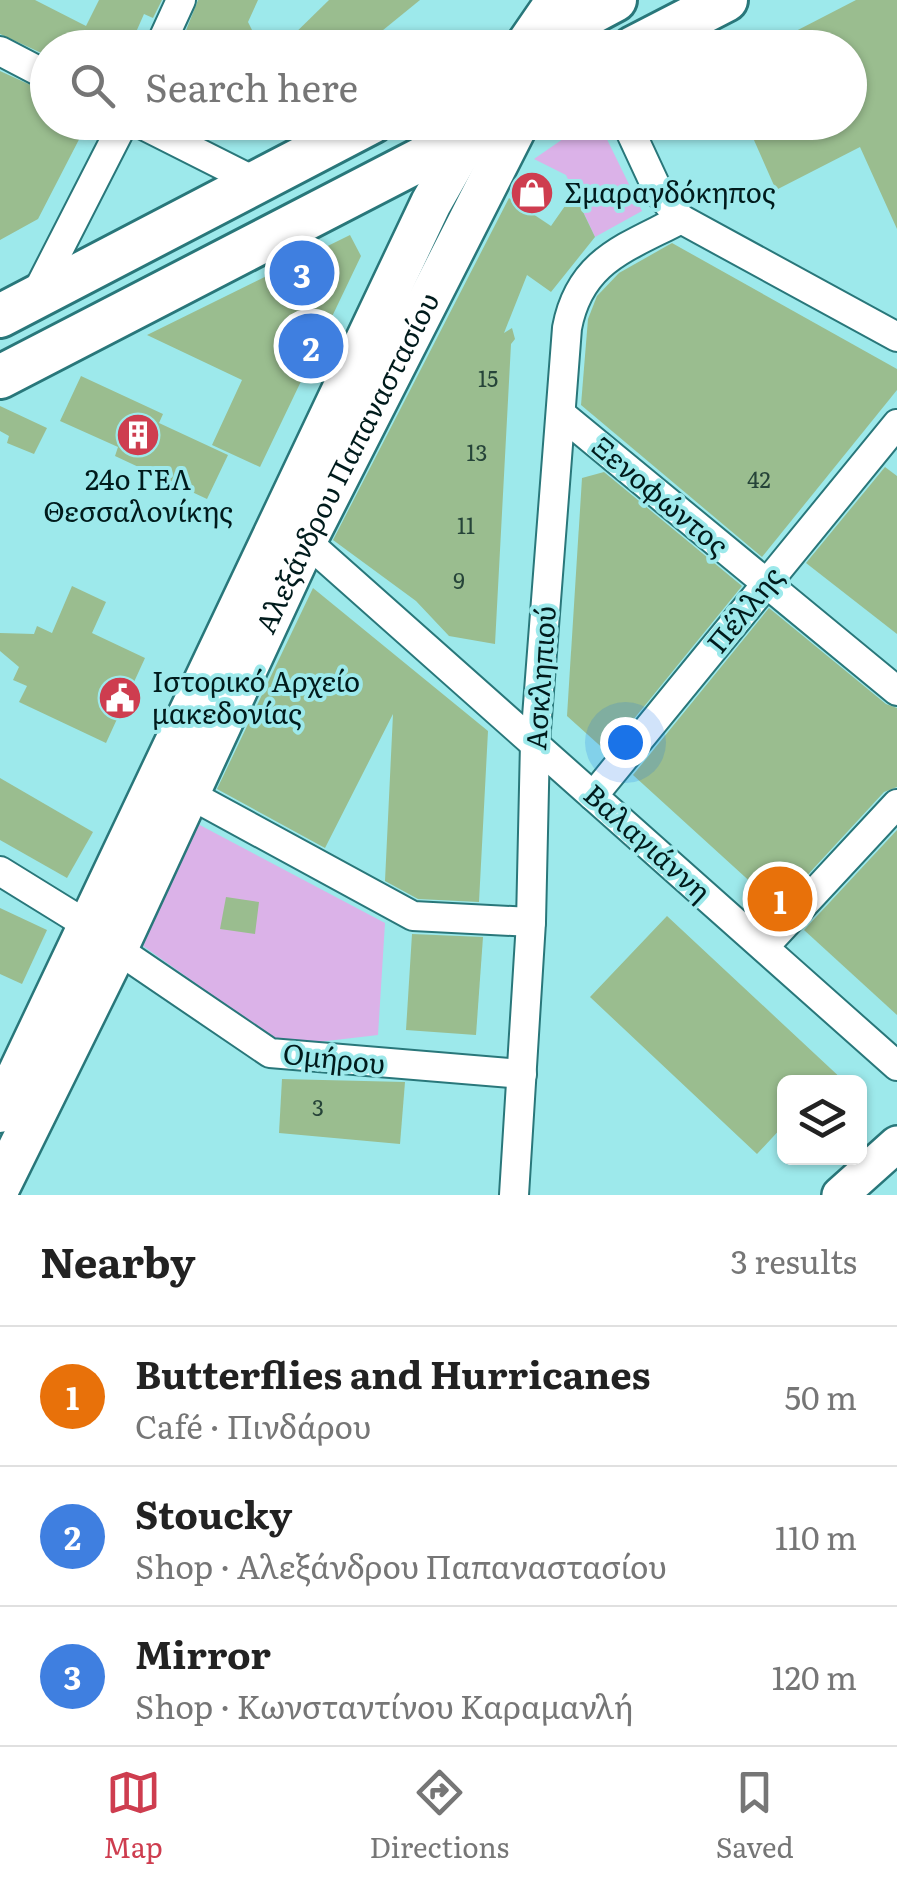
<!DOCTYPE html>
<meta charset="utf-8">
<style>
:root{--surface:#fff;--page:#f2f2f2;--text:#222;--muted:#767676;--line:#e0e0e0;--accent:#ce3d4f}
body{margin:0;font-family:Literata,serif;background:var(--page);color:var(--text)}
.controls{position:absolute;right:30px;bottom:30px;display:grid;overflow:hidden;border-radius:15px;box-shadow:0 2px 8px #0004}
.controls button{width:90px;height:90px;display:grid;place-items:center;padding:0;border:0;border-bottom:2px solid var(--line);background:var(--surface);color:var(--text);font:50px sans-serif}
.you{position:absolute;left:625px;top:742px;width:35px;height:35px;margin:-25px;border:8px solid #fff;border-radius:50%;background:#1a73e8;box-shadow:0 0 0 15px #1a73e833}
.badge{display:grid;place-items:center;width:65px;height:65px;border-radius:50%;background:var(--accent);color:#fff;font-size:32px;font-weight:700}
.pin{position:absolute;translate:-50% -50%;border:5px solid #fff;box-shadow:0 2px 10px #0006}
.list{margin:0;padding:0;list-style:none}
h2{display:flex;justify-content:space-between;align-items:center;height:130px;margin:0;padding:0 40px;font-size:42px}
h2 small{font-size:32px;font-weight:400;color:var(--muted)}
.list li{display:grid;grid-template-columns:65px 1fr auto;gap:30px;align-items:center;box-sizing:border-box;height:140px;padding:0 40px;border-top:2px solid var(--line)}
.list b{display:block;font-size:38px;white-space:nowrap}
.list p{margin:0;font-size:32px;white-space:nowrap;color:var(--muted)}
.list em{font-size:32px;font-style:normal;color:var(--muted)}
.icon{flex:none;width:55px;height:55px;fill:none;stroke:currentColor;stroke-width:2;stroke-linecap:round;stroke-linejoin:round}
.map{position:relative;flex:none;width:897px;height:1195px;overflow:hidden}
.search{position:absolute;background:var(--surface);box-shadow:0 2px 8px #0004;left:30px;right:30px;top:30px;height:110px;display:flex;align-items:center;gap:25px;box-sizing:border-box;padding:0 35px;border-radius:55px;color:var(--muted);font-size:38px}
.sheet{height:550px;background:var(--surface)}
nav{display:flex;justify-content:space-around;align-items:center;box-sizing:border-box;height:140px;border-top:2px solid var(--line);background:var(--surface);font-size:28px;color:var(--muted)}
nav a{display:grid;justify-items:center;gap:5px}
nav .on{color:var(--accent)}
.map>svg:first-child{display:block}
.green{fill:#dbb2e8}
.building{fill:#9abd8f}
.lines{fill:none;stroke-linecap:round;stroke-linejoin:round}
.minor-casing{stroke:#29777a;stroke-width:32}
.tertiary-casing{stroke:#29777a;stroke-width:40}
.secondary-casing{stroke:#29777a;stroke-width:45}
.primary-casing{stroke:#29777a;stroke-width:48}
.minor{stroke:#fff;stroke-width:28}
.tertiary{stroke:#fff;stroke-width:35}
.secondary{stroke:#fff;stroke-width:40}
.primary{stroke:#fff;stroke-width:42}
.labels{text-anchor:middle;stroke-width:8;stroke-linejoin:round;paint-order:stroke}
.number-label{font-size:22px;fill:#264439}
.poi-label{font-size:28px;fill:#001b1c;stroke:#9de9eb;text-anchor:start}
.street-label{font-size:28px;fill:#001b1c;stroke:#9de9eb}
</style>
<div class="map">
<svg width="897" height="1195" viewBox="0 0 897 1195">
<rect width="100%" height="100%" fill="#9de9eb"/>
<g class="green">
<path d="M586,123h13l43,88 -47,26 -29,-62 -32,-16z"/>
<path d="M196,823l189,100 -7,112 -94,11 -141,-100z"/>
</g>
<g class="building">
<path d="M0,0h35l51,26 13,-26h63l-9,18 -9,-4 -15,34h-81v8l-48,-22z"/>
<path d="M198,0h60l-10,22 13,26h-46l-30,-15z"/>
<path d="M329,0h91l-59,48h-81z"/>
<path d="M856,0h41v229l-37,-82 -84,43 -30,-68h104v-74h-87z"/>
<path d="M0,71l48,22v29h40l-50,97 -38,21z"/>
<path d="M574,193l21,44 -44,55 -24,-17 -23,58 8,-5 3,11 -4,5 -16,300 -46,-8 -33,-35 -83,-61 176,-342 42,28z"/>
<path d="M350,235l11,21 -101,211 -48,-22 30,-65 -95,-45z"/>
<path d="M672,243l225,126v21l-135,167 -181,-152 7,-86 9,-23 22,-23z"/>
<path d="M81,376l82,38 -4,9 69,32 -21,44 -92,-43 3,-9 -58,-26z"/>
<path d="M0,406l47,22 -13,26 -27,-11 2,-7 -9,-5z"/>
<path d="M885,467l12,9v158l-91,-71z"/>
<path d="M604,472l138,114 -135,166 -40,-36 15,-238z"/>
<path d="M72,586l34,16 -14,31 53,25 -39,85 -87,-41 8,-16 -14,-6 6,-13 -19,-16v-18l34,1 3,-8 15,7z"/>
<path d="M313,588l175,143 -9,171 -61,-3 -33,-18 8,-167 -68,134 -108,-59z"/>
<path d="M769,608l117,96 11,4v79l-13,5 -106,115 -145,-132z"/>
<path d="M0,778l93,54 -26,46 -67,-38z"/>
<path d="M897,830v185l-93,-85z"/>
<path d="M226,897l33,5 -4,32 -35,-5z"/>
<path d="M0,908l47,22 -25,54 -22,-10z"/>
<path d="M667,916l178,166h-61v43l-27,29 -167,-157z"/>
<path d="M412,934l71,3 -7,98 -70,-5z"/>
<path d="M282,1079l123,3 -5,62 -121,-11z"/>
</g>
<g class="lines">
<g class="minor-casing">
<g id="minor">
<path d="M159,48l22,-48"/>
<path d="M0,51l48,25"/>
<path d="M137,122l123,62"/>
<path d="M626,122l33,71 22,26 216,118"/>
<path d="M34,298l90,-176"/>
<path d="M561,414l336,277"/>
<path d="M306,541l591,525"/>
<path d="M189,794l224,122 118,6"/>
<path d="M593,796l304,-372"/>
<path d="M0,871l89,55"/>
<path d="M764,947l133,-143"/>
<path d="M117,949l153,104 252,21"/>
<path d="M514,1195l17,-273 4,-179 32,-415c13,-68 59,-80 114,-109"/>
</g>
</g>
<g class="tertiary-casing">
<path id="tertiary" d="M840,1195l57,-51"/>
</g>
<g class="secondary-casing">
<g id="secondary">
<path d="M524,48l33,-48"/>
<path d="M0,1112l431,-909 46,-81"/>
<path id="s1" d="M0,1186l117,-237 189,-408 213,-419"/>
</g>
</g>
<g class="primary-casing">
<g id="primary">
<path d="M525,48l90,-48"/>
<path d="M633,48l93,-48"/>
<path d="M0,316l372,-194"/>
<path d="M0,377l493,-255"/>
</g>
</g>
<use href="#minor" class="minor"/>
<use href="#tertiary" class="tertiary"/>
<use href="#secondary" class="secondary"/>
<use href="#primary" class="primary"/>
</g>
<defs>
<g id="shop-disc" transform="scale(2.25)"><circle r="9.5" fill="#ce3d4f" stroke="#9de9eb"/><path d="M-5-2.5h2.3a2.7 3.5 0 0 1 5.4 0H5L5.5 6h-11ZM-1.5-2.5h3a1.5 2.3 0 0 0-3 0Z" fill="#fff"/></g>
<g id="building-disc" transform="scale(2.25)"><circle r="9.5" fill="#ce3d4f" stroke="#9de9eb"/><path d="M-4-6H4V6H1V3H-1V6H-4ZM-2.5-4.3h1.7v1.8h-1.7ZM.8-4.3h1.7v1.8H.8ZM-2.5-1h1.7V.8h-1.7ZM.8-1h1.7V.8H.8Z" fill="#fff"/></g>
<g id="civic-disc" transform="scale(2.25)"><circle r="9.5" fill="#ce3d4f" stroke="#9de9eb"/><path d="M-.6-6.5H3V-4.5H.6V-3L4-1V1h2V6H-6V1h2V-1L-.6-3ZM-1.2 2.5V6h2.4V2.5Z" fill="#fff"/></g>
</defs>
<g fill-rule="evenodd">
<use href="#shop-disc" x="532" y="193"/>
<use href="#building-disc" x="138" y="435"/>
<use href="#civic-disc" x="120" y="698"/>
</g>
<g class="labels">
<g class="number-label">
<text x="488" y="387">15</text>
<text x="477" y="461">13</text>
<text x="759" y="488">42</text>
<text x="466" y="534">11</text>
<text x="459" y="589">9</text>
<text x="318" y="1116">3</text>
</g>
<g class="poi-label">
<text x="564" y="203">Σμαραγδόκηπος</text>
<text x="138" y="490" text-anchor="middle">24ο ΓΕΛ<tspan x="138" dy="32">Θεσσαλονίκης</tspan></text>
<text x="152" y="692">Ιστορικό Αρχείο<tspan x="152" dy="32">μακεδονίας</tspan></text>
</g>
<g class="street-label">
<text dy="10" stroke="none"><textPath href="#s1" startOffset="802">Αλεξάνδρου Παπαναστασίου</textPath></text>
<text transform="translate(660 496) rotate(40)" y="10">Ξενοφώντος</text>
<text transform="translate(745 610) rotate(-51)" y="10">Πέλλης</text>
<text transform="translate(541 678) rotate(-86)" y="10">Ασκληπιού</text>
<text transform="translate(647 843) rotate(42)" y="10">Βαλαγιάννη</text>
<text transform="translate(334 1059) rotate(6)" y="10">Ομήρου</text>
</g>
</g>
</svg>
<div class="controls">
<button><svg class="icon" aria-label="layers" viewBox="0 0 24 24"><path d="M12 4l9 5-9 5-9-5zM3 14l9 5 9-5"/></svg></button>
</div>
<div class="you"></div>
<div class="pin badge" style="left:780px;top:899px;background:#e8710a">1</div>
<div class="pin badge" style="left:311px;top:346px;background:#3f7fe0">2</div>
<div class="pin badge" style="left:302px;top:273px;background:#3f7fe0">3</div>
<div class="search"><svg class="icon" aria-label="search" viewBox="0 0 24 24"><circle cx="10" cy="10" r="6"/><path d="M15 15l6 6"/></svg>Search here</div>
</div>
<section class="sheet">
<h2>Nearby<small>3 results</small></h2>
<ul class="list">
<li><span class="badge" style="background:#e8710a">1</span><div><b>Butterflies and Hurricanes</b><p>Café · Πινδάρου</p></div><em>50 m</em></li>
<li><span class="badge" style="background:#3f7fe0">2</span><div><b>Stoucky</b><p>Shop · Αλεξάνδρου Παπαναστασίου</p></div><em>110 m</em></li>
<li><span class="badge" style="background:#3f7fe0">3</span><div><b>Mirror</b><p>Shop · Κωνσταντίνου Καραμανλή</p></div><em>120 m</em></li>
</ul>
</section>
<nav>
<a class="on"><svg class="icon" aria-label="map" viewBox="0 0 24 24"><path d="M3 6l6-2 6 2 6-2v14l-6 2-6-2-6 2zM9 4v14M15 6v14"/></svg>Map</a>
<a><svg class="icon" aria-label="directions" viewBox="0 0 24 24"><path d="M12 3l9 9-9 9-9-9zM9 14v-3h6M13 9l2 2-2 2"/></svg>Directions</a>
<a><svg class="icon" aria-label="saved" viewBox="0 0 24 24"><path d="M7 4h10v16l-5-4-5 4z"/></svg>Saved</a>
</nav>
